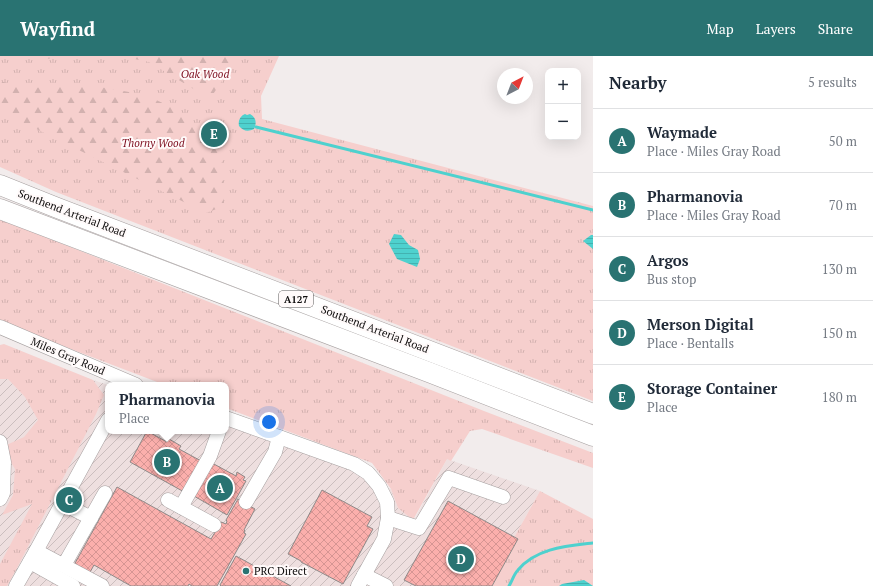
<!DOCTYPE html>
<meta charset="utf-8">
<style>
:root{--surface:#fff;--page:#f2f2f3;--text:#1f2937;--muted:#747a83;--line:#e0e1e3;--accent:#297372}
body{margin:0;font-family:"PT Serif",serif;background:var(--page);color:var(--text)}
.controls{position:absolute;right:12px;top:12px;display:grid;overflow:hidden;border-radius:8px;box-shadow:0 4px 16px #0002}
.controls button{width:36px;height:36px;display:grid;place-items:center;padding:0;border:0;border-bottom:1px solid var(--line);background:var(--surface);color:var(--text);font:20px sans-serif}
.compass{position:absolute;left:497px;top:12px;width:36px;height:36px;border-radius:50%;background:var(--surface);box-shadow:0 4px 16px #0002;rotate:42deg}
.you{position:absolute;left:269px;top:366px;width:14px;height:14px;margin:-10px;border:3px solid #fff;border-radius:50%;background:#1a73e8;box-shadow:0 0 0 6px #1a73e833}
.badge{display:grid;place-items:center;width:26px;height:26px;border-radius:50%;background:var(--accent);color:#fff;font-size:13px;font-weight:700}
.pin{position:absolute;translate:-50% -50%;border:2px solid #fff;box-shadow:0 1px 4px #0006}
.popup{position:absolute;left:105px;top:326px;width:124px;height:52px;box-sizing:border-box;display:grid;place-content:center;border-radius:8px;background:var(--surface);filter:drop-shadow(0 1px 3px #0005);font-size:13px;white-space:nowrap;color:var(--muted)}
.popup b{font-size:15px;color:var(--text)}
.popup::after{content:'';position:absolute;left:50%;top:100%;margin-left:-8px;border:8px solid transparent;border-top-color:var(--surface)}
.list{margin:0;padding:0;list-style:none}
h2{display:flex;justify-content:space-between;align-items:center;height:52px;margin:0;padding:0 16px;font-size:17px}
h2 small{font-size:13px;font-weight:400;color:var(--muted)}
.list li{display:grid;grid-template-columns:26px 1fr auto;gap:12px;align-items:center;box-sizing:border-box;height:64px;padding:0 16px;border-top:1px solid var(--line)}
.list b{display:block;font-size:15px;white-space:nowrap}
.list p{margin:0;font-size:13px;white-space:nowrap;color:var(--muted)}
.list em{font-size:13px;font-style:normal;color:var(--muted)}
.map{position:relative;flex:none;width:593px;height:530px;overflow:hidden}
header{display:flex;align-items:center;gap:24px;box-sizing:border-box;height:56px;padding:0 20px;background:var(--accent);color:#fff}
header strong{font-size:19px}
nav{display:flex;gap:22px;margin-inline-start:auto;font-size:14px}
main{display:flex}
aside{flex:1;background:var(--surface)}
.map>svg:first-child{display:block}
.industrial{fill:url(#industrial-furrows)}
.grass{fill:url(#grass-tufts)}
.forest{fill:url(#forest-firs)}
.water{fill:url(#water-rules)}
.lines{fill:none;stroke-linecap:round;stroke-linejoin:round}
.stream{stroke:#4ed1ce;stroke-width:3}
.building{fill:url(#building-cross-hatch);stroke:#8e8988}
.minor-casing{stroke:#a6a0a0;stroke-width:15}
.highway-casing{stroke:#a6a0a0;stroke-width:21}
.minor{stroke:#fff;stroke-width:14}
.highway{stroke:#fff;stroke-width:20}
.poi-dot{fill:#297372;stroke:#fffafa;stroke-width:1.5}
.labels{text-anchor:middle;stroke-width:4;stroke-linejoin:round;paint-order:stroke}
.shield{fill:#fffafa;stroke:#575454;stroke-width:1}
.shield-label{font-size:10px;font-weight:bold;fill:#0f0d0d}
.park-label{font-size:11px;font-style:italic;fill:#7d0d1e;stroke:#fffafa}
.street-label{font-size:11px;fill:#0f0d0d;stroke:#fffafa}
.poi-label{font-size:11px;fill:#0f0d0d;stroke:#fffafa;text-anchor:start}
</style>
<header>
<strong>Wayfind</strong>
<nav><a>Map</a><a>Layers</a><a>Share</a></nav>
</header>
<main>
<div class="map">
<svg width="593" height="530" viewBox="0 0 593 530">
<defs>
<pattern id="industrial-furrows" width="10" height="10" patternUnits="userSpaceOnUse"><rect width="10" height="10" fill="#eedfdf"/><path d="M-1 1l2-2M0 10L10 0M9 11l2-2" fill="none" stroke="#cbbebe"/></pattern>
<pattern id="grass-tufts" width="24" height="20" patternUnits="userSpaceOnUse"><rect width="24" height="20" fill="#f6cfcd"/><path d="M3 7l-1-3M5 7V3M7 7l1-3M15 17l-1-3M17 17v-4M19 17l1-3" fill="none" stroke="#d2b1af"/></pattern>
<pattern id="forest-firs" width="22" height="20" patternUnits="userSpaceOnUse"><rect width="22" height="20" fill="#f6cfcd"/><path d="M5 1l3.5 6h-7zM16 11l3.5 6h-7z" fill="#d2b1af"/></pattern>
<pattern id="water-rules" width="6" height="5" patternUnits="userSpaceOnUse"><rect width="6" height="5" fill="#4ed1ce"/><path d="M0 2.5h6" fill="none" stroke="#43b2b0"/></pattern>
<pattern id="building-cross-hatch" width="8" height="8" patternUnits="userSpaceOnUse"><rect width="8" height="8" fill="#fbafac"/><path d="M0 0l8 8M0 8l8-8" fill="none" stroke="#d69593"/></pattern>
</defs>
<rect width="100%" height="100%" fill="#f2ecec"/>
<path class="industrial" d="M0,293l108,36v46h118v-6l126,43 27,18 12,3 7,19 16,12 33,-61 93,32 -53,95h-487z"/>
<g class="grass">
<path d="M0,0h279l-18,40 1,23 331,87v195l-537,-209 -56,-25z"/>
<path d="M0,163l484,192 109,42v15l-111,-39 -12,2 -19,30 -4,-2 -34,61 -15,-12 -7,-19 -19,-26 -146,-55v-23h-61l-165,-63z"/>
<path d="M4,288l89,36 11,15 -8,19 -79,154 -10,18h-7v-22l32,-60 -30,11 11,-20 2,-26 -13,-22 22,-10 14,-17 -13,-23 -17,-18h-8v-34z"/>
<path d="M540,435l53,28v67h-106z"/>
</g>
<g class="forest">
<path d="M31,0h33l-29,5z"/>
<path d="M120,0h118l-28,43 -61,-37z"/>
<path d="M0,25l24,7 47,-2h24l51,9 31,15 40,33 5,9 2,54 -18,7 -206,-102z"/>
</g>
<g class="water">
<path d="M245,58l2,1 3,-1c6,3 7,9 4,15 -6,3 -11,2 -15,-3 -1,-5 1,-10 6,-12z"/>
<path d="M394,178l7,1 8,10 9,5 2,9 -3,8 -20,-8 -8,-15z"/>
<path d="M591,179h2v14l-10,-8z"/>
<path d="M584,524l9,6h-34l3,-2z"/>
</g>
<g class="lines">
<g class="stream">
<path d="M256,71l337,83"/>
<path d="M509,530c3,-5 5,-12 9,-16 18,-22 49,-24 75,-27"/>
</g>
</g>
<g class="building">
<path d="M211,69l12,7 -6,11 -12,-7z"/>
<path d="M147,375l20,11 2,-3 12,7 -2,3 24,13 -17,31 -56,-31z"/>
<path d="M212,407l24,13 1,-4 8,5 -2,3 3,1 -19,34 -33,-19z"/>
<path d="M117,431l94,52 10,-17 5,2 1,-3 -1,-1 12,-21 17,10 -11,21 1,1 -1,2 2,1 -29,52h-25l-3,-2 -1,2h-57l-37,-21 -5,9 -15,-9z"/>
<path d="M322,434l50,27 -5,9 6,3 -30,55 -42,-22v-1l-13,-7z"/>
<path d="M448,445l70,38 -26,47h-76l-12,-6z"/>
<path d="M236,500l55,30h-70l-1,-1z"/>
</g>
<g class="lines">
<g class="minor-casing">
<g id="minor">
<path d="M0,271l136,58"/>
<path d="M226,362l128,46 14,9 11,13 8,16 1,16 -4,21 -26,47"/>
<path d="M0,386l4,20 -1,31 -3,6"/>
<path d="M168,444l46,25"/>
<path d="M246,446l29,-50 4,-15"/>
<path d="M62,447l29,15"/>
<path d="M181,451l29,-51 9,-25"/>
<path d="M388,462l31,10 30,-50 54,19"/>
<path d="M36,495l66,35"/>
<path d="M30,506l43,24"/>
<path d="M64,509l41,-72"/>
<path d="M364,519l22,11"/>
<path d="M16,530l20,-35 72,-131"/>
</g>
</g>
<g class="highway-casing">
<g id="highway">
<path d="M0,129l55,22 538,207"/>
<path d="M0,153l431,164 162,63"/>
</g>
</g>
<use href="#minor" class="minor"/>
<use href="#highway" class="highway"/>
</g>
<circle class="poi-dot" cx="246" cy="515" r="4"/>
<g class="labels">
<rect class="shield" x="279" y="235" width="34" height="16" rx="3"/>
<g class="shield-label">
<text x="296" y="247">A127</text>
</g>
<g class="park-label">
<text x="205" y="22">Oak Wood</text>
<text x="153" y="91">Thorny Wood</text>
</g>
<g class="street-label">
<text transform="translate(72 157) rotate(21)" y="4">Southend Arterial Road</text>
<text transform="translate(375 273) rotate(21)" y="4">Southend Arterial Road</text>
<text transform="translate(68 300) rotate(23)" y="4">Miles Gray Road</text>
</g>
<g class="poi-label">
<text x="254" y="519">PRC Direct</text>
</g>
</g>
</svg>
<div class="controls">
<button>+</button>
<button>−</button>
</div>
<svg class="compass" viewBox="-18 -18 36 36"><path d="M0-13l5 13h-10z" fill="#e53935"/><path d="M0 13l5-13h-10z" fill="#747a83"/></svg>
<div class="you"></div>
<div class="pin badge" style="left:220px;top:432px">A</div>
<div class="pin badge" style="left:167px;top:406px">B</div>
<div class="popup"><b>Pharmanovia</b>Place</div>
<div class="pin badge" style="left:69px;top:444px">C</div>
<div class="pin badge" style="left:461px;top:503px">D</div>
<div class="pin badge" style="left:214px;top:78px">E</div>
</div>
<aside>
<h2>Nearby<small>5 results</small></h2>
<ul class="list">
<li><span class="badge">A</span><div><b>Waymade</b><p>Place · Miles Gray Road</p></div><em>50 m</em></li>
<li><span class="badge">B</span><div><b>Pharmanovia</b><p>Place · Miles Gray Road</p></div><em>70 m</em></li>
<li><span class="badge">C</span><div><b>Argos</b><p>Bus stop</p></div><em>130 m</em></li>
<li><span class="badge">D</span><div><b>Merson Digital</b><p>Place · Bentalls</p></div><em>150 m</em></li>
<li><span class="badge">E</span><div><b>Storage Container</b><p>Place</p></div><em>180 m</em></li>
</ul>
</aside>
</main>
